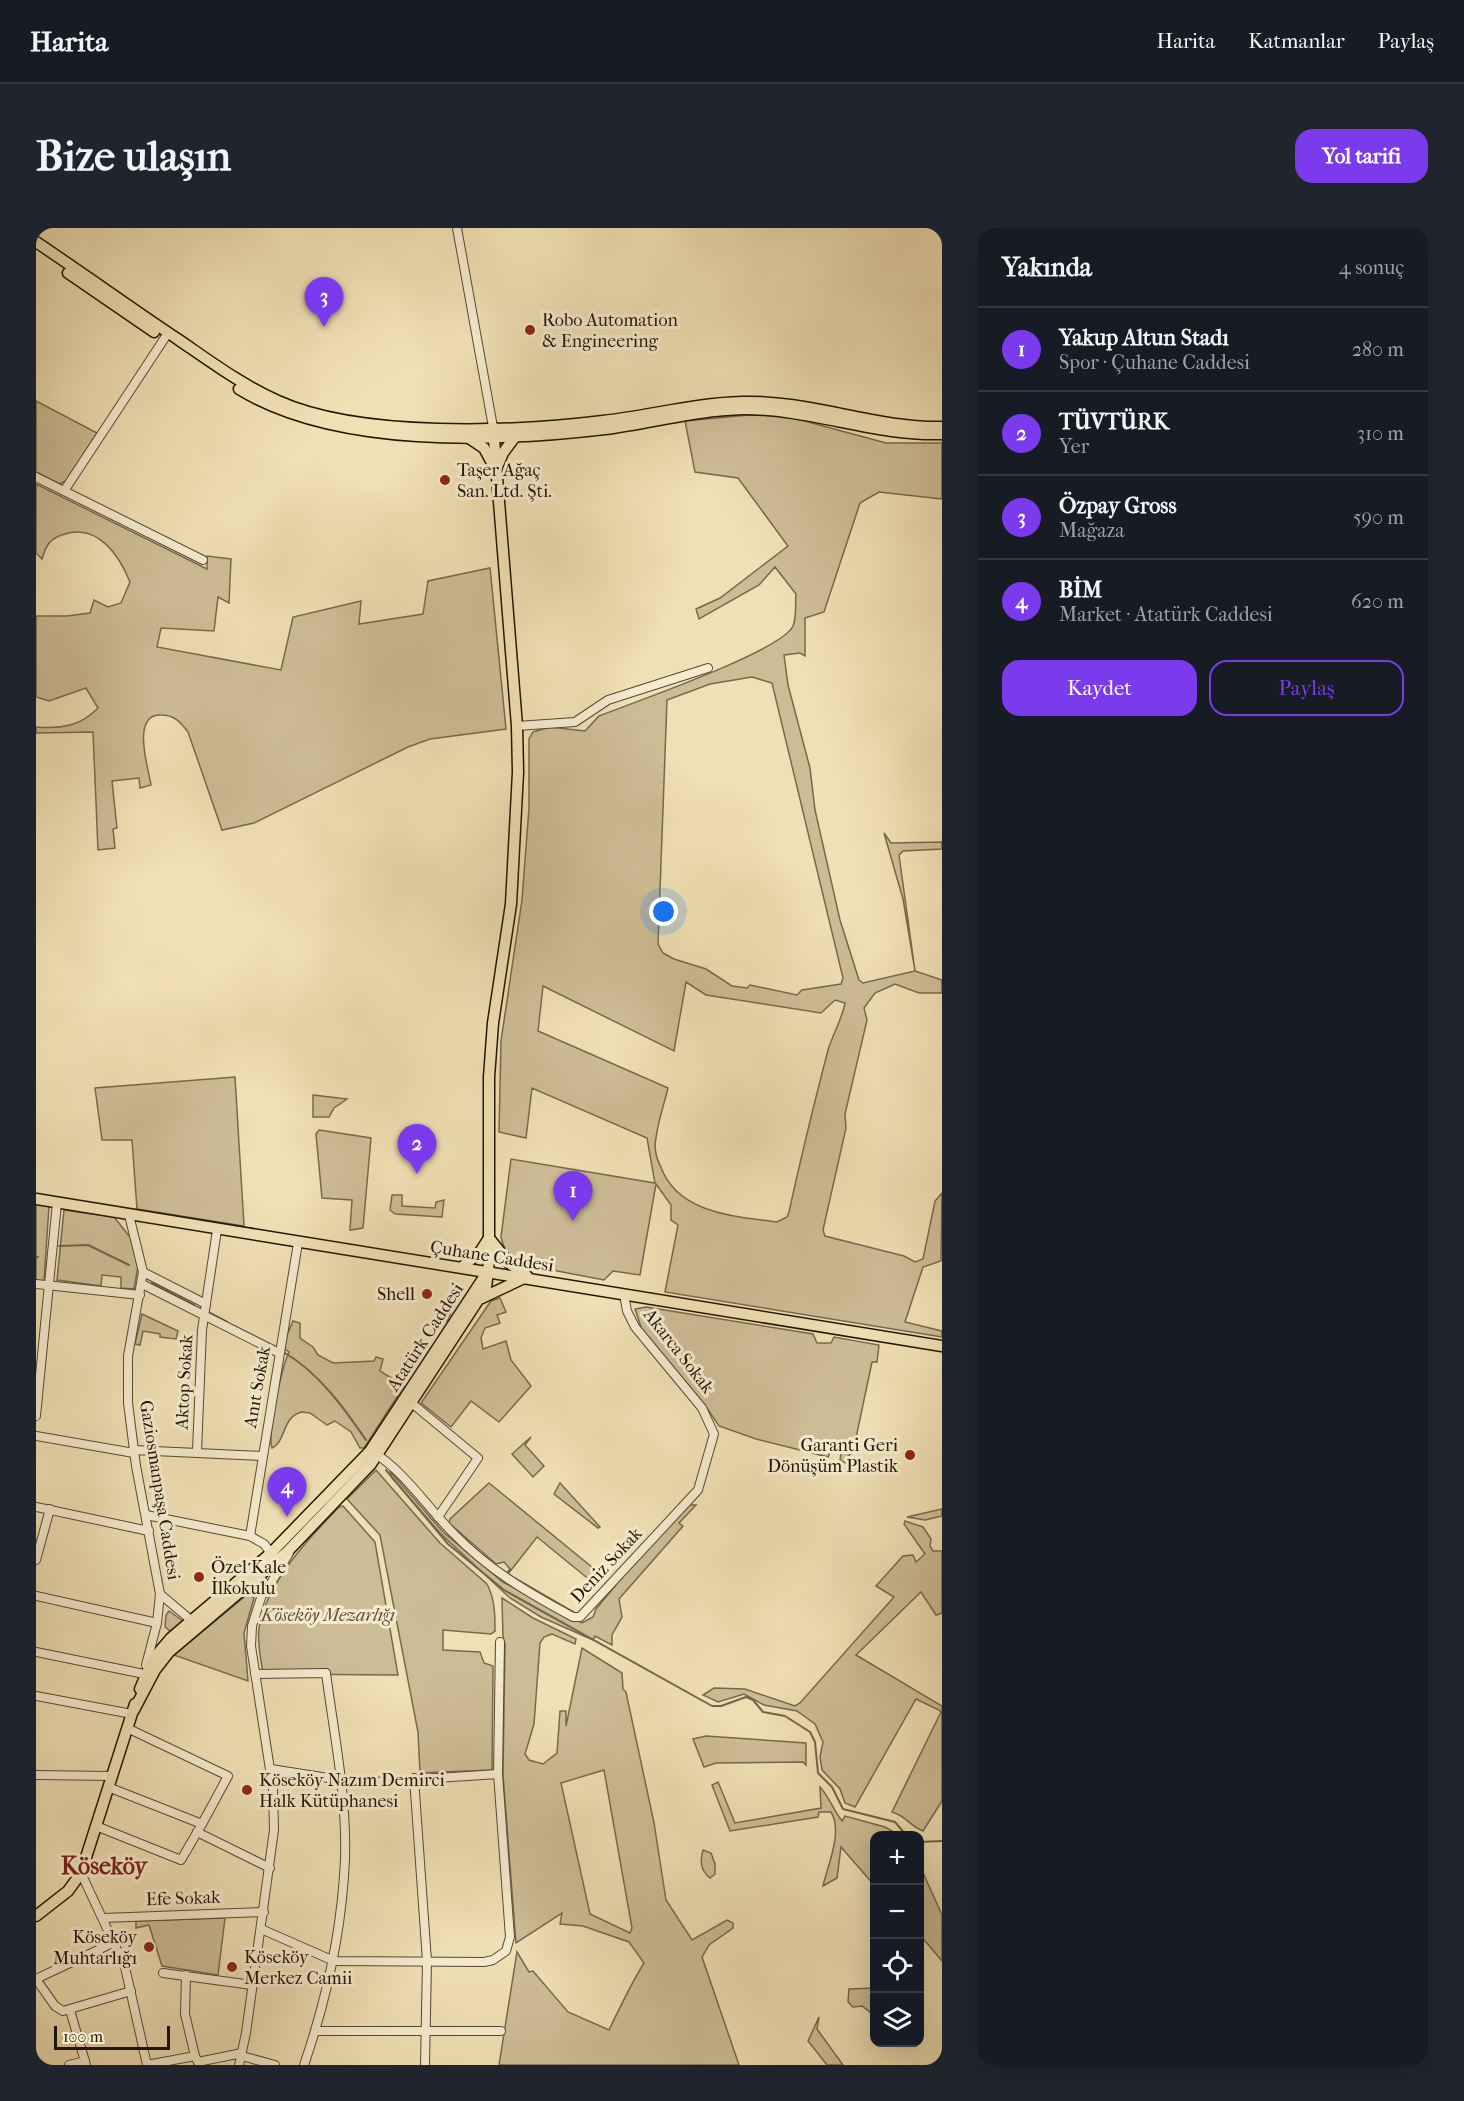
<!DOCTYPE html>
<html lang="tr">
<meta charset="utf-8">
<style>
:root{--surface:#171b24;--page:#20242c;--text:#f1f3f6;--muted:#9ea1a6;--line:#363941;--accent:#7c3aed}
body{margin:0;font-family:"IM FELL French Canon",serif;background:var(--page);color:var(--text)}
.controls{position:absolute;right:18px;bottom:18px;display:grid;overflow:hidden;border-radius:12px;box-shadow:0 6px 24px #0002}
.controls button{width:54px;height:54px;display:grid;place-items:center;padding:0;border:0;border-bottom:2px solid var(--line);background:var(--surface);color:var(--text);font:30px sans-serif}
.scale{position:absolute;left:18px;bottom:15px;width:116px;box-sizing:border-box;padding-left:6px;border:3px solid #211504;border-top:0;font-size:16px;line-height:21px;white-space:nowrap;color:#211504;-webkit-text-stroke:4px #f5ebcf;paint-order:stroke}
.you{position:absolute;left:628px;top:684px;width:21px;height:21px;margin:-15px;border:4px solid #fff;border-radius:50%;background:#1a73e8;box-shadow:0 0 0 9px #1a73e833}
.badge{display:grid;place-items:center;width:39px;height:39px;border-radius:50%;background:var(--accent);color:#fff;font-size:20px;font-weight:700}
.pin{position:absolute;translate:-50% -50px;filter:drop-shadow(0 2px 3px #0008)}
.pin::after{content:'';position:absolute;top:32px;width:21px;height:18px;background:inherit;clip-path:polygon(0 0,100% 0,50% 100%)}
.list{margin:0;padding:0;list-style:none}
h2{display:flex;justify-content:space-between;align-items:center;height:78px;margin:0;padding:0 24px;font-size:26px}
h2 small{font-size:20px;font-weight:400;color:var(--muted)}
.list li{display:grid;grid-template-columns:39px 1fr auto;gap:18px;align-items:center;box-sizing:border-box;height:84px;padding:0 24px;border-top:2px solid var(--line)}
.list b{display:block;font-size:22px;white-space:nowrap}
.list p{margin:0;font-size:20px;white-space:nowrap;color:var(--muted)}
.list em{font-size:20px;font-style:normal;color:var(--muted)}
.actions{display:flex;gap:12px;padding:18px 24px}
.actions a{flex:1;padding:14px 0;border:2px solid var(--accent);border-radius:18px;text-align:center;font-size:21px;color:var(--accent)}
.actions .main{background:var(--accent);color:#fff}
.icon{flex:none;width:33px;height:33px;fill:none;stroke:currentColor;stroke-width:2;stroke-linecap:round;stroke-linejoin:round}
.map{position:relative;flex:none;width:906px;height:1837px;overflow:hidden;border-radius:18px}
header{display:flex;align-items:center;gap:36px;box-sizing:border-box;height:84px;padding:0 30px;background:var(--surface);border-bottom:2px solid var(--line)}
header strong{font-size:28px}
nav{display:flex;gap:33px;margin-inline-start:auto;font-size:21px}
.intro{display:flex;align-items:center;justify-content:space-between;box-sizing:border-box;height:144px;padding:0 36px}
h1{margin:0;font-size:42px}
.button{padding:15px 27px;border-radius:18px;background:var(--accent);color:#fff;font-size:21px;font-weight:700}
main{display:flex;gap:36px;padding:0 36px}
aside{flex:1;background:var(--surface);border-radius:18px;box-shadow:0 6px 24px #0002}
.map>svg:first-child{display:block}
.green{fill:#cdbd97;stroke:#77694e;stroke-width:1.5;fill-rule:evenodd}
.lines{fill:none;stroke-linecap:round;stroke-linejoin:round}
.stream{stroke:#73654a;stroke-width:2}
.minor-casing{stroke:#554830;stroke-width:10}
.major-casing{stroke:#211504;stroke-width:13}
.minor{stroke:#f5ebcf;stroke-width:8}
.major{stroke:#f0e0b5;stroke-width:10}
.poi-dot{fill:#8f2418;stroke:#f5ebcf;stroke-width:2}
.labels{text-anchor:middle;stroke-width:6;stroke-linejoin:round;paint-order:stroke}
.poi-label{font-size:18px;fill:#211504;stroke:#f5ebcf;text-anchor:start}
.street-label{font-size:18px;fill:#211504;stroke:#f5ebcf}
.park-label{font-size:18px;font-style:italic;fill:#5d5037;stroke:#f5ebcf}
.district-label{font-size:24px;font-weight:bold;fill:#7a1f14;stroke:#f5ebcf}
</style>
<header>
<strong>Harita</strong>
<nav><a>Harita</a><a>Katmanlar</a><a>Paylaş</a></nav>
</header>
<div class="intro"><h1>Bize ulaşın</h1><a class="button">Yol tarifi</a></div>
<main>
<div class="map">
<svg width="906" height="1837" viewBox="0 0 906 1837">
<rect width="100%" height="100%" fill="#f0e0b5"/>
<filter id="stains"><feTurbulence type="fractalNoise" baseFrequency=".00333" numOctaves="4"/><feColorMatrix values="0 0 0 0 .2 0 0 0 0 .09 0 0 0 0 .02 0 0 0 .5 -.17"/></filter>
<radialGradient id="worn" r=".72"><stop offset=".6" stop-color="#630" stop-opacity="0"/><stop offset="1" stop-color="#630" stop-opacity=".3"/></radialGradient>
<g class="green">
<path d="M0,173l61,32 -31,48 -7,3 -23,-12z"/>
<path d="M713,187l37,1 100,27h56v56l-63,-7 -19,11 -36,109 -19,6v38l-5,-3 -16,2 4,30 22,83 5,42 25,110 19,60 4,3 52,-12 -12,-72 -19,-66 7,10 51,-1v7l-39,2 -4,4 16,116 27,9v13h-23l-24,-9 -20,9 -11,15 3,12 -22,94 1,14 -23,102 2,6 79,20 11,6 8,-3 12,-58 7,-8 -1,68 -18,6 -18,55 37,9v6l-277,-45 13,-67 -7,-5v-15l-15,-21 -16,91 -27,-4 -9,9 -83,-16c-13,-4 -17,-15 -20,-27l10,-78 144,24 -8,-45 -115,-50 -6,50 -27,-6 2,-91 21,-141 7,-92v-69l4,-7 17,-5 35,4 14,-15c33,-13 183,-65 194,-90 4,-9 2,-23 3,-32l-21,-27 -16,18 -60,34 -3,-10 24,-11 68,-52 -50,-68 -43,-6 -10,-51zM716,449l20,6 71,295 -2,6 -39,6 -5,5 -47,-10 -3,3 -15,-2 -26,-17 -32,-10 -11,-6 -5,-9 9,-244 43,-16zM650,754l20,13 115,18 14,-13 10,3c-3,16 -12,31 -17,47 -14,54 -27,107 -39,162l-2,5 -10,5c-43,-6 -100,-8 -117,-57 -4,-8 -6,-18 -4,-27 2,-17 8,-33 12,-50l-130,-57 5,-45 131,65z"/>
<path d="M0,256l171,85v-13l24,3 -2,44 -11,-6 -4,34 -53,-3 -4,19 124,23 12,-53 68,-16 -2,23 64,-10 5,-33 62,-13 16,161 -76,10 -22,8 -154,76 -32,7 -34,-98c-8,-10 -13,-17 -27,-17 -30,-1 -13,52 -10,70l-11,3 -1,-10 -27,3 5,47 -4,1 2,19 -17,2 -5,-118 -57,1v-6c25,2 45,-1 62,-19l-12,-20 -37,13 -13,-4v-81h31l23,-3 4,-13 14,7 13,-4 9,-21c-11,-27 -32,-58 -65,-48 -15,4 -19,11 -23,25l-6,-6z"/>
<path d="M199,849l9,149 -107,-17 -5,-69h-30l-7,-52z"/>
<path d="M277,867l34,4 -13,9 -5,9h-16z"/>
<path d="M283,902l52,8 -8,90 -13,2 2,-30 -30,-2 -6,-64z"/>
<path d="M356,967h10v11l33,2 1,-6 8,-2 -2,17 -47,-3 -5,-4z"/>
<path d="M0,976l13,2 -5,75 -8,-1z"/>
<path d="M28,982l50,7 20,25 4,24 -4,23 -13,-1v-11l-19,-2 -1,11 -44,-6z"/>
<path d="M418,1065l5,3 -12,25h-3l-2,-9z"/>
<path d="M464,1070l6,14 -9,3 3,8 -15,5 -4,10 2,11 23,-8 5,19 20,26 -32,36 -28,-21 -20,26 -30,-24 70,-102z"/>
<path d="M610,1079l167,27 4,9h14l3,-6 45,8 -2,17h-5l-19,90 -6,5 -1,6 -6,-3 1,-7 -10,-3 -3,7 -72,-18 -37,-13 -10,-15 -66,-78 -8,-24z"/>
<path d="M106,1086l36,17 -2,8 -16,-2v-3l-17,-3 -3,14 -5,-1z"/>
<path d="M257,1093l7,2v15l13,9 5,8 15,8 41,-2 2,-4 7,2 -3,12 24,15 -40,62h-4l-9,-16 -16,-11 -8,4 -17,-12 -8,-1c-20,4 -16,30 -30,36 -5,-15 10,-81 17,-96l-7,-5z"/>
<path d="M495,1209l-6,8 19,21 -11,11 -21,-23z"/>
<path d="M340,1242l64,73 47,41c8,15 8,31 8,47l-4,3 -48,-4v20l37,2 4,11 9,3 -1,104 -72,3 -2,-41 -38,-197 -33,-36z"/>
<path d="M354,1243l53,61 60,50 79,41 11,-6 3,-8 42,-51 50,-53h8l-17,18 4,3 -64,73 3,18 -10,18v10l-17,-9 -2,4 -52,-23 -31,-19 -70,-65 -48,-55z"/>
<path d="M453,1255l109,89 -7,9 -54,-44 -29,37 69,40 -66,-33 -5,-7 4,-5 -6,-7 -8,2 -47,-41 1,-4z"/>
<path d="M524,1255l40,44 -2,1 -44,-34z"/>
<path d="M307,1278l32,36 23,133 -135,-1c-2,-15 -6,-31 -4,-46 7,-45 50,-90 80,-121z"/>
<path d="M906,1281v7l-17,4 -18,-3z"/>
<path d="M869,1293l18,6 8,12 -1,7 3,5h9v62l-6,2 -15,-23 -65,63 86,51v95l-19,30c-12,-4 -18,-16 -31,-19l49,-100 -2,-2 -23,-11 -61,108 -10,-4 -5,-14 -18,-19 -2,-13 3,-15 -8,-18 -18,-13 -33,-6 -20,-11 -26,8 -15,-7 11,-7 31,1 50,17 5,-3 94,-106 -18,-11 27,-30 10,-1 3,7 9,-8 -21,-30z"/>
<path d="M212,1366l6,4 -10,35 4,48 -74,-26z"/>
<path d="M466,1370l31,20 43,21 -1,5 -23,-10 -8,3 -4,6 -6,81 -9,30 4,6 14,4 14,-11 3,-42h6v15l16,-78 40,25 1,16 3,3 28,131 12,77 26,40 35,-20 6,3v5l-24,17 -7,12 37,108h-240l18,-113 12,20 4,-1 35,41 41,18c11,-23 22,-46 35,-67l-15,-21 -46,-16 -23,-2 2,-11 -46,30 -13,-168 2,-131 -2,-7zM568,1542l28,158 -2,5 -40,-19 -29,-131z"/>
<path d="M133,1383l14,10 -12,11 -6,-5 1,-12z"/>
<path d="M670,1508l100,7v22l-3,-3 -87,1 -12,4 -11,-28z"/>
<path d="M682,1554l17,41 86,-15 -1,-21c10,11 13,23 22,34l3,-5 40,11 14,8 -25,1v49l-33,-38 -4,31 -14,8c5,-21 20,-55 8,-74h-12l-1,5 -88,14 -18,-46z"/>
<path d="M667,1622l8,3 4,11v10l-5,4c-10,-8 -10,-17 -7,-28z"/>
<path d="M884,1638l22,49v46l-22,-26z"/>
<path d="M189,1690l-7,57 -56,-9 -13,-41 -13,3v-7z"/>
<path d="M838,1760v22l-4,2 -8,-6 -9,1 -5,-5 1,-13z"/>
<path d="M783,1789l-2,12 26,36h-16l-19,-24z"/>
</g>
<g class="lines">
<g class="stream">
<path d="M23,1018l29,-1 41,20"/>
<path d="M0,1029h2"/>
<path d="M116,1055l42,22"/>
<path d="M172,1084l19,10"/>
<path d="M249,1125c34,20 59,55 81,87"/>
<path d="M350,1242l62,74 56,46 208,116h9l25,-9 7,3 10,12 22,4 25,16 5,10 3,31 14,14 11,22 52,13 12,14"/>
<path d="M884,1614l22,-1"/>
</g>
<g class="minor-casing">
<g id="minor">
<path d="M421,0l36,199"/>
<path d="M0,249l167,83"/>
<path d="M28,263l104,-158"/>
<path d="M481,498l58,-4 33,-22 100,-32"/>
<path d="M93,987l14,57 -15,84v47l8,63 24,128 -3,29 -11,42"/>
<path d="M107,1044l63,32"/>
<path d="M0,1056l104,11"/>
<path d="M106,1056l137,69"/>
<path d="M372,1172l70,58 -40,59"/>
<path d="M0,1188l21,-213"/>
<path d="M0,1208l98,17"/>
<path d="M97,1222l129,6"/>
<path d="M161,1223l5,-121 15,-100"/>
<path d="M337,1224c32,20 54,55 80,81 36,37 75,60 120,84h7l118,-127 16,-56 -12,-26 -67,-81 -8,-16 -3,-17"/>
<path d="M0,1279l113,24"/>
<path d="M110,1287l104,21 14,8 9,12"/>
<path d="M214,1308l48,-293"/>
<path d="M0,1332l14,-51"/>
<path d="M229,1365l24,-40"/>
<path d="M124,1366l32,27"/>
<path d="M0,1368l121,27"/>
<path d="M0,1424l108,22 2,8"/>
<path d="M219,1446l71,-1c8,61 21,124 19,186 -3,71 -18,139 -41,206"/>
<path d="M0,1468l96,18"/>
<path d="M91,1500l101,48 -26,48"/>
<path d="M462,1546l2,-132"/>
<path d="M0,1547l75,1"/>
<path d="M378,1550l13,183 -2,104"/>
<path d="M60,1598l85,34 21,-36 -94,-37"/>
<path d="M161,1604l73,36"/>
<path d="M45,1645l44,94 22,98"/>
<path d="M67,1690l161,-6"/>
<path d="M225,1701l73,32 150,1 9,-2 13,-9 4,-14 -12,-163 -138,9 -89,-14"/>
<path d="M127,1745l89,12"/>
<path d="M150,1747l-1,39 10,42"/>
<path d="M0,1751l19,27 8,5 68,-20"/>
<path d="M0,1751l79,-37"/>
<path d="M34,1782l16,55"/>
<path d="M280,1803h185"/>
<path d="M206,1828l33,9"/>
<path d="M33,1837l16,-4"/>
<path d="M111,1837l48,-9 3,6 44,-9"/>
<path d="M203,1837l7,-32 28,-203 -1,-41 -22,-143 1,-20 13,-41 -9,-14"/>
</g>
</g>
<g class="major-casing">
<g id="major">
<path d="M0,14c48,32 95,66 143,98 32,22 63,45 99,61 82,37 236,31 325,20 46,-5 92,-18 139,-19 68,-2 131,26 200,25"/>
<path d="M32,45l86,59"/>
<path d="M203,161c97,59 256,53 366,40 46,-6 92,-19 139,-20 68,0 130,27 198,25"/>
<path d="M430,208l18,12 9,17"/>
<path d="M461,239l6,-14 14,-19"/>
<path d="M0,971l906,147"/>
<path d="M426,1039l18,-15 9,-14 20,25 18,13"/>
<path d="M446,1070l42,-20"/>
<path d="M104,1461l13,-30 18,-21 100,-85 99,-102 116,-177"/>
<path d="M98,1482l21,-40 14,-18 118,-100 84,-88 115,-176 3,-27v-184l4,-54 18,-119 7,-132 -1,-46 -24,-299"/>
<path d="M0,1688l32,-25 13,-18 54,-169"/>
</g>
</g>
<use href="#minor" class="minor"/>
<use href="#major" class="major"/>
</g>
<g class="poi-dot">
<circle cx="494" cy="102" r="6"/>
<circle cx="409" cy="252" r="6"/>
<circle cx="391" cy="1066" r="6"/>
<circle cx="874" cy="1227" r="6"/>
<circle cx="163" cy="1349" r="6"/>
<circle cx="211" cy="1562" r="6"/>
<circle cx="113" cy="1719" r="6"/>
<circle cx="196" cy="1739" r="6"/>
</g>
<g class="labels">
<g class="poi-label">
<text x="506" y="98">Robo Automation<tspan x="506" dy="21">&amp; Engineering</tspan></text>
<text x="421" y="248">Taşer Ağaç<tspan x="421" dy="21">San. Ltd. Şti.</tspan></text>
<text x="379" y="1072" text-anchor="end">Shell</text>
<text x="862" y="1223" text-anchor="end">Garanti Geri<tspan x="862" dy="21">Dönüşüm Plastik</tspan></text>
<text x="175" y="1345">Özel Kale<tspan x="175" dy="21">İlkokulu</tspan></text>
<text x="223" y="1558">Köseköy Nazım Demirci<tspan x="223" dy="21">Halk Kütüphanesi</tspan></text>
<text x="101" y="1715" text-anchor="end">Köseköy<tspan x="101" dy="21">Muhtarlığı</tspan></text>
<text x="208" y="1735">Köseköy<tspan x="208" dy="21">Merkez Camii</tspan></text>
</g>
<g class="street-label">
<text transform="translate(456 1028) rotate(9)" y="6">Çuhane Caddesi</text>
<text transform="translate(389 1109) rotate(-57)" y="6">Atatürk Caddesi</text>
<text transform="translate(643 1123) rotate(52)" y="6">Akarca Sokak</text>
<text transform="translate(148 1154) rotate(-87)" y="6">Aktop Sokak</text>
<text transform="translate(221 1159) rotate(-80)" y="6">Anıt Sokak</text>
<text transform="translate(124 1262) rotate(81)" y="6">Gaziosmanpaşa Caddesi</text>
<text transform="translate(570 1337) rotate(-47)" y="6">Deniz Sokak</text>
<text transform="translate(147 1670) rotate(-2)" y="6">Efe Sokak</text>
</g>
<g class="park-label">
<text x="292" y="1393">Köseköy Mezarlığı</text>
</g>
<g class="district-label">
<text x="68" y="1646">Köseköy</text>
</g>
</g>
<rect width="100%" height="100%" filter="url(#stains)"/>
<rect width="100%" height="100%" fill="url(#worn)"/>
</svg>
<div class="controls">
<button>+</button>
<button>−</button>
<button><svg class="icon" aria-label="locate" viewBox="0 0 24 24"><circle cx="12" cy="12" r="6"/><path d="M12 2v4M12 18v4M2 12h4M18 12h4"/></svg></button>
<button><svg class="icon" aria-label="layers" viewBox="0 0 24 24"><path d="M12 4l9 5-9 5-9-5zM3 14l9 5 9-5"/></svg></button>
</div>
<div class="scale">100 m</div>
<div class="you"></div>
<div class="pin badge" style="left:537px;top:993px">1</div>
<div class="pin badge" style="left:381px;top:946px">2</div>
<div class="pin badge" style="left:288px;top:99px">3</div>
<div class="pin badge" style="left:251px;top:1289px">4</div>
</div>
<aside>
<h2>Yakında<small>4 sonuç</small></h2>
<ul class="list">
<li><span class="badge">1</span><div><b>Yakup Altun Stadı</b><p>Spor · Çuhane Caddesi</p></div><em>280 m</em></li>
<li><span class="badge">2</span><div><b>TÜVTÜRK</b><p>Yer</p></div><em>310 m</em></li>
<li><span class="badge">3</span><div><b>Özpay Gross</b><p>Mağaza</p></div><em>590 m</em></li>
<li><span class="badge">4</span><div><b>BİM</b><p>Market · Atatürk Caddesi</p></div><em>620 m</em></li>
</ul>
<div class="actions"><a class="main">Kaydet</a><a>Paylaş</a></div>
</aside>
</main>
